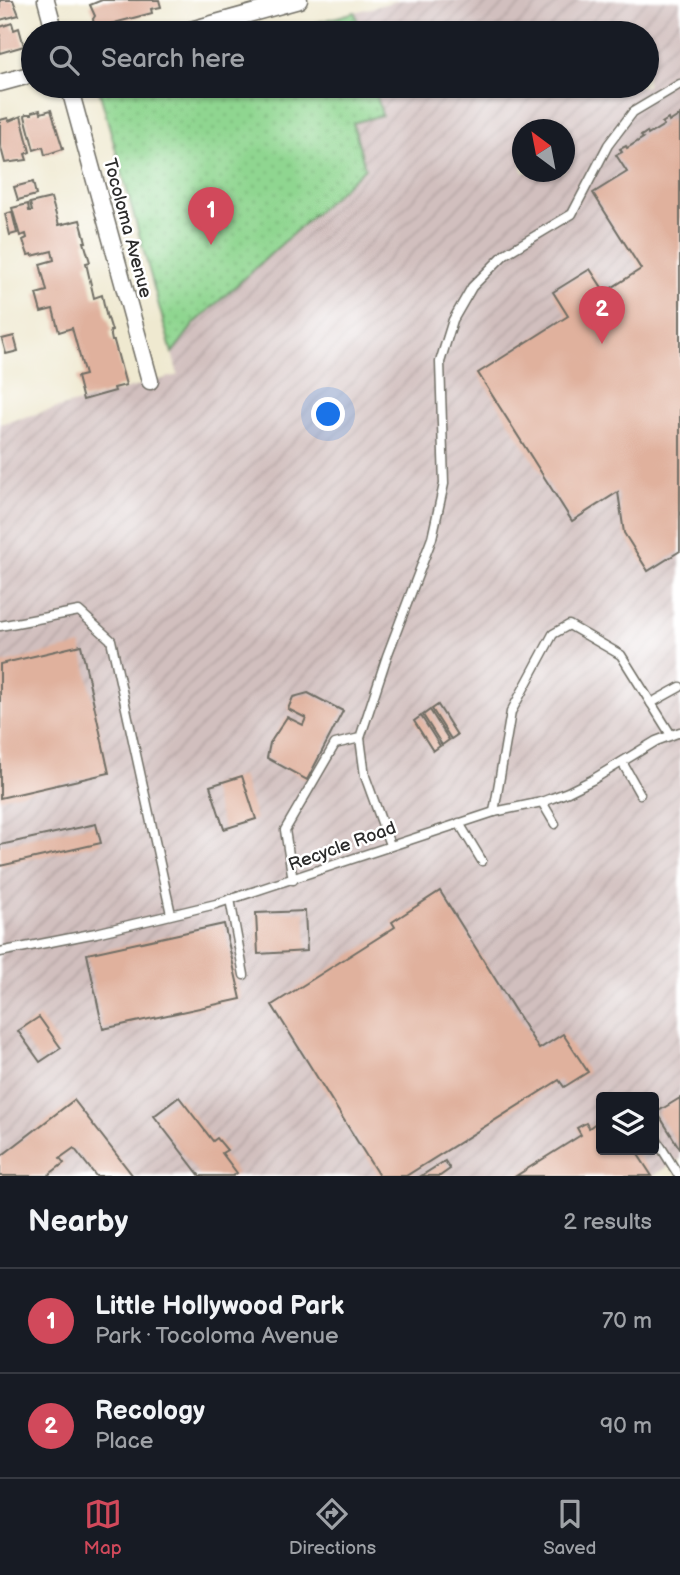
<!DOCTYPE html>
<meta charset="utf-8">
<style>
:root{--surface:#171b24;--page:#242831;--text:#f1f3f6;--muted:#9ea1a6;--line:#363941;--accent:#d1495b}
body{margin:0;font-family:"Balsamiq Sans",sans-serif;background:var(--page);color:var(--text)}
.controls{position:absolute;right:21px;bottom:21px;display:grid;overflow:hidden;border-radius:7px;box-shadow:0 2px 5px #0004}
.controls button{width:63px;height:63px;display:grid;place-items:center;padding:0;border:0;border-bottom:2px solid var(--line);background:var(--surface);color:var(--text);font:35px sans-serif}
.compass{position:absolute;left:512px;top:119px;width:63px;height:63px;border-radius:50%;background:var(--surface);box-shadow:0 2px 5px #0004;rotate:328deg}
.you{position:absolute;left:329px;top:415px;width:24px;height:24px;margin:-18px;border:5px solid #fff;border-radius:50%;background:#1a73e8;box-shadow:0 0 0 10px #1a73e833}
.badge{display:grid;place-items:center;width:46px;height:46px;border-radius:50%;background:var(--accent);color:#fff;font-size:23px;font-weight:700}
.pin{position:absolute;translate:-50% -58px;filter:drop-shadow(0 2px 4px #0008)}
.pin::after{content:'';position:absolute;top:37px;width:24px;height:21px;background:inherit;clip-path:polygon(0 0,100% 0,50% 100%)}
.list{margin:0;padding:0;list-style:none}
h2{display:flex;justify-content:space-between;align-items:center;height:91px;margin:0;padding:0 28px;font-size:30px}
h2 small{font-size:23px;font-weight:400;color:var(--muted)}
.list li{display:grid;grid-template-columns:46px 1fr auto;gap:21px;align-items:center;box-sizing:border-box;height:105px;padding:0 28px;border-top:2px solid var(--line)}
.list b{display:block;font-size:26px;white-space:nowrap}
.list p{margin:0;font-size:23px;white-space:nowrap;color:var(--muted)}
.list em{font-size:23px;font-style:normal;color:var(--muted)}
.icon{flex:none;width:38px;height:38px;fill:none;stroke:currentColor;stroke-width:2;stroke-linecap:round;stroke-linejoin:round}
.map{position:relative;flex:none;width:680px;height:1176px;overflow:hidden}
.search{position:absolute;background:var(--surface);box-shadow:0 2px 5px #0004;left:21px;right:21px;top:21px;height:77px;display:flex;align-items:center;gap:18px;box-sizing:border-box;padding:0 24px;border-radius:38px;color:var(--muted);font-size:26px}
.sheet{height:301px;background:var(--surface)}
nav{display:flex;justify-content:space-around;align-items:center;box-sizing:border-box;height:98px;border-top:2px solid var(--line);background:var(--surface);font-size:19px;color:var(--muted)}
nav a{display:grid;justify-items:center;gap:4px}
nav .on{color:var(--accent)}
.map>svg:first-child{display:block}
.industrial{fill:url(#industrial-furrows);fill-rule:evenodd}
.park{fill:url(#park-dots);stroke:#5d805e;stroke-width:2}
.building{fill:#e0b19d}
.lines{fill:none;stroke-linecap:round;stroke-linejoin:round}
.lane-casing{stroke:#706e65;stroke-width:11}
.street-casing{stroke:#706e65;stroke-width:19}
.lane{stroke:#fff;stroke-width:8}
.street{stroke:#fff;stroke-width:16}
.labels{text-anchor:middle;stroke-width:5;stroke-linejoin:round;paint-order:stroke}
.street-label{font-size:18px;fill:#2b2b2b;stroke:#fff}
</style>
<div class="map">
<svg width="680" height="1176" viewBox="0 0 680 1176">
<defs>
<pattern id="industrial-furrows" width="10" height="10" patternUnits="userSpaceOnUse" patternTransform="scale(1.75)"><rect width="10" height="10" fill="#d1bfbe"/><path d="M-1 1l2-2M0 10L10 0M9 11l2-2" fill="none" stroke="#b4a4a3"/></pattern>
<pattern id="park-dots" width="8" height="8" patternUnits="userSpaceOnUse" patternTransform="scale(1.75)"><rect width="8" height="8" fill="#8fd690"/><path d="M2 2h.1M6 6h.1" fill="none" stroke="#7cb87c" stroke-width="1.8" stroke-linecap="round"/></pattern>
</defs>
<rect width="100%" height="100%" fill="#fff"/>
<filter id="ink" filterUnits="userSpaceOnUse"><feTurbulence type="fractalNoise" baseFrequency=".0143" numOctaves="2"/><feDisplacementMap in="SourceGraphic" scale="14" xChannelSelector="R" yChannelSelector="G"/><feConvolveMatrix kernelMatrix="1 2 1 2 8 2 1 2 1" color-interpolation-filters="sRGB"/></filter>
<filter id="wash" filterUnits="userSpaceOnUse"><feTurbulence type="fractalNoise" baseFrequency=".00686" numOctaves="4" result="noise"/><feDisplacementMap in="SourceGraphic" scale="28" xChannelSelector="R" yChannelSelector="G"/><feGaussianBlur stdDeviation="1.57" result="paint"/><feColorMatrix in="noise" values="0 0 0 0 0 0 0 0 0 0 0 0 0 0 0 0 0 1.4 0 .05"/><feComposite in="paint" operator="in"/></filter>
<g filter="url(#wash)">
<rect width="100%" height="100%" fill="#efe9d0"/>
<path class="industrial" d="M400,0h280v1159l-27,17h-653v-752l178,-49 -6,-22 23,-30 170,-155 -12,-45 29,-8 -8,-29h273v-53h-287l-5,-21zM522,130h42v42h-42zM601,1097h53v53h-53z"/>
<g class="park">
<path d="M355,12l5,21h-80z"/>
<path d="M98,86h276l8,29 -29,8 12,45 -170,155 -23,30z"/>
</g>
<g id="blocks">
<g class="building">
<path d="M0,0h13l6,15 -19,5z"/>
<path d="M102,0h57l2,7 -10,2 1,4 -53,14 -5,-2 -1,-6 2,-3 -5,-11z"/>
<path d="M12,23l2,7 5,-2 5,18 -24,7v-26z"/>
<path d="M40,110l1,3 10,-3 12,39 -18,6 -2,-8 -9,3 -9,-34 1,-2h6v-2z"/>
<path d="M680,115v436l-32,20 -24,-38 -6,-41 -46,29 -94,-148 90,-57 -15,-24 37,-23 15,23 36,-23 -48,-76 34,-21 -11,-17 6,-3 -2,-3 6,-3 1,2 16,-10 -2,-2 6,-4 1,3 16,-10 -2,-2 6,-4 1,3z"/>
<path d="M21,116l9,36 -5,2 2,6 -22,3 -5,-19v-24l8,-2 1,3z"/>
<path d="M33,182l3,13 -18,5 -4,-13z"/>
<path d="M51,198l8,27 21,-5 6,22h-2l6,20 -4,1 8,35 8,-3 5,24 1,-1 4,13h-2l2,10h2l12,44 -12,3 1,3 -32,9 -6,-23 8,-2 -13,-47 -13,4 -6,-23 -12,3 -5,-18 11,-3 -7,-27 14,-4 -2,-9 -20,5v-2l-4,1 -5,-15 4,-2 -1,-4 -6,2 -8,-28 16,-4 1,7h3l-2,-8z"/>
<path d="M12,212l5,21 -7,2 -5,-21z"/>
<path d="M14,336l4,15 -12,3 -4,-15z"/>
<path d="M81,645l28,128 -109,25v-134z"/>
<path d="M308,693l35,18 -36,69 -40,-22 3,-15 17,-26 16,8 3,-7 -18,-9 5,-12z"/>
<path d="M438,705l19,30 -6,4 -19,-30z"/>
<path d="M430,710l19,30 -7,5 -19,-30z"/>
<path d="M421,716l19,30 -7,5 -19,-30z"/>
<path d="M242,776l14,43 -32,10 -14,-43z"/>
<path d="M96,824l5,19 -101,23v-21z"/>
<path d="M440,891l99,158 24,-15 25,38 -24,15 -5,-7 -153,96h-27l-107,-171 123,-78 -3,-5z"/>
<path d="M305,911l2,40 -49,3 -2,-41z"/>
<path d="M224,924l17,75 -138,30 -16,-75z"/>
<path d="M39,1017l22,31 -21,14 -22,-31z"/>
<path d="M179,1097l34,44 4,-3 10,12 -5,3 15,20 -4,3h-33l-46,-60z"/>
<path d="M680,1098v51l-23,-37z"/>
<path d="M74,1100l59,76h-37l-22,-28 -14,10 4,5 -17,13h-47v-19z"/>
<path d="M601,1111v39h34l17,26h-136l65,-41 -4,-7 9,-5 3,5 11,-8 -3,-6z"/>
<path d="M445,1161l5,8 -10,7h-19z"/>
</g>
</g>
</g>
<g filter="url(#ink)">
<use href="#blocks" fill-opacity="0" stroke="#706e65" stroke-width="2"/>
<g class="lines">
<g class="lane-casing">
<g id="lane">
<path d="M0,626l79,-15 32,29 60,274"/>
<path d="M651,703l29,-16"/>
<path d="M622,762l18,32"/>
<path d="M542,802l13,22"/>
<path d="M494,812l17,-100 42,-78 16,-9 52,30 50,80"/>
<path d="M459,823l23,38"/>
<path d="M390,845l-25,-69 -5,-38 27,-82 45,-118 12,-54 -4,-122 13,-42 19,-33 33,-33 67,-40 36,-69 25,-33 47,-28"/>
<path d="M293,880l-8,-50 50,-86 25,-6"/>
<path d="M230,899l14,76"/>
<path d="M0,952l96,-19 120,-29 278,-92 48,-10 26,-10 24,-12 64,-39 24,-9"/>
<path d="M654,1136l25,40"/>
</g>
</g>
<g class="street-casing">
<g id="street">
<path d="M46,0l9,33"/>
<path d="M180,33l119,-33"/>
<path d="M0,83l33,-9"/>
<path d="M69,86l81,295"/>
</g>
</g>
<use href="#lane" class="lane"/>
<use href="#street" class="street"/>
</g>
</g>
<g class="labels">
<g class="street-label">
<text transform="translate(128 228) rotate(75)" y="6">Tocoloma Avenue</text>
<text transform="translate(342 846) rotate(-20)" y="6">Recycle Road</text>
</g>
</g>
</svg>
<div class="controls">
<button><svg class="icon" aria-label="layers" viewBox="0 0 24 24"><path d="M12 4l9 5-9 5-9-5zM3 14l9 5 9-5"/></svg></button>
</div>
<svg class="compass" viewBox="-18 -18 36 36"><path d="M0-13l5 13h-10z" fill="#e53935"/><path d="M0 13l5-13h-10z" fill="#9ea1a6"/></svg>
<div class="you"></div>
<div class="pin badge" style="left:211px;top:245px">1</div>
<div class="pin badge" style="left:602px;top:344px">2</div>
<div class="search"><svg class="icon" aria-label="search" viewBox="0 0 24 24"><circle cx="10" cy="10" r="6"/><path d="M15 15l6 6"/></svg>Search here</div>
</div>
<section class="sheet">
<h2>Nearby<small>2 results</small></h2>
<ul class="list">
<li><span class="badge">1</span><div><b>Little Hollywood Park</b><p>Park · Tocoloma Avenue</p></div><em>70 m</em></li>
<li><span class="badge">2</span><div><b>Recology</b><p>Place</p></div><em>90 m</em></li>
</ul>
</section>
<nav>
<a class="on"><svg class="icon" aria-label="map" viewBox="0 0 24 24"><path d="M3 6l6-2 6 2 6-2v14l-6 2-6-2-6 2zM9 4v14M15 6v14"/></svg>Map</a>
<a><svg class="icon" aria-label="directions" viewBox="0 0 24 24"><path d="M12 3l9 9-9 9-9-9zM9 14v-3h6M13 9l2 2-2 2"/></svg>Directions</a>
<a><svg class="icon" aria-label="saved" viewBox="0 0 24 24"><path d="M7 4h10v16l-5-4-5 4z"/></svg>Saved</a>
</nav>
